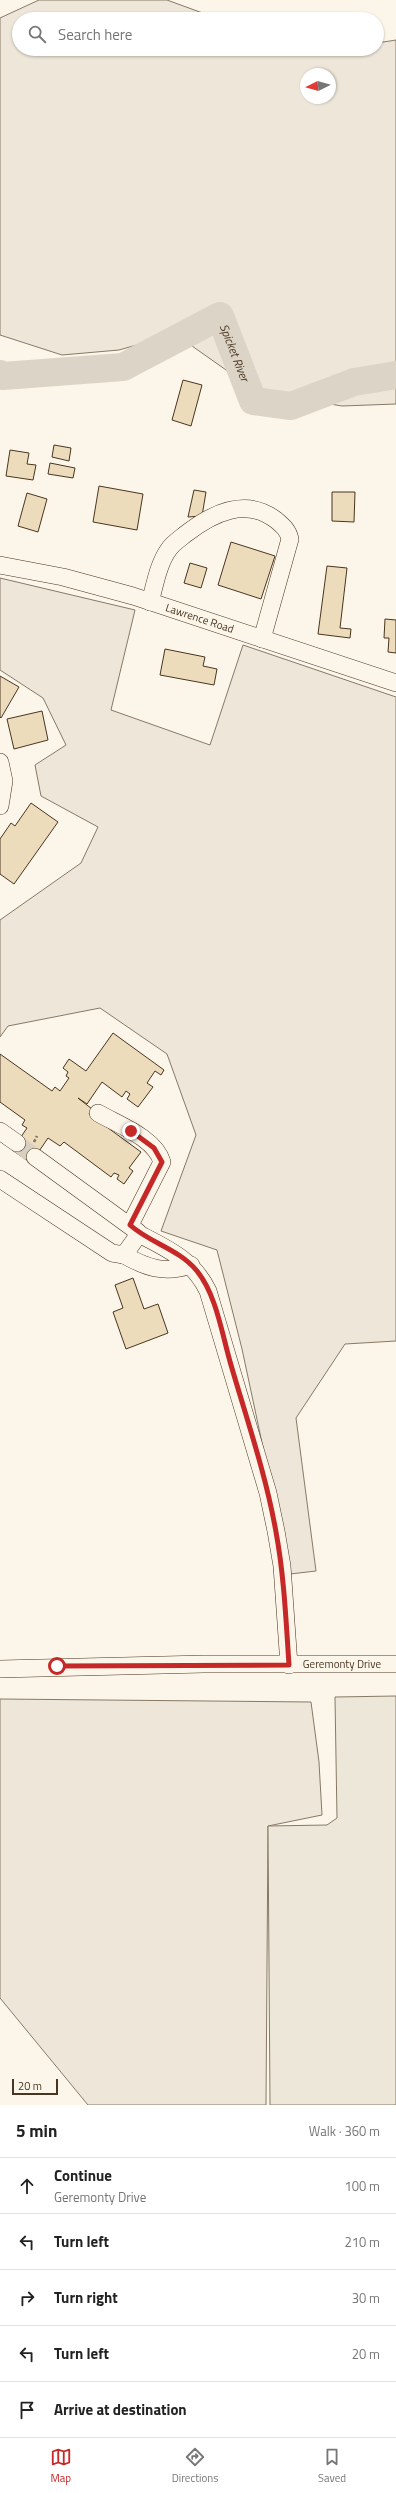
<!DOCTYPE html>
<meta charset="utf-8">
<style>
:root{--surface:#fff;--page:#f2f2f2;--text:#222;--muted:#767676;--line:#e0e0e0;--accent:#c62828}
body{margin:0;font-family:"Titillium Web",sans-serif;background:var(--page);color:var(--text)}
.compass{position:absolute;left:300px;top:68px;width:36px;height:36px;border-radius:50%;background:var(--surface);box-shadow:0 1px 3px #0004;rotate:265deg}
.scale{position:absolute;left:12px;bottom:10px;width:46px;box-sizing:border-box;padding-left:4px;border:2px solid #4a3520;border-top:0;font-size:11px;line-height:14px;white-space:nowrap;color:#4a3520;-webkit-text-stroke:3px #fbf6e9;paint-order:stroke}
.stop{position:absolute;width:12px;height:12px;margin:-9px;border:3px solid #c62828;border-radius:50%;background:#fff}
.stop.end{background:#c62828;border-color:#fff;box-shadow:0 1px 4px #0008}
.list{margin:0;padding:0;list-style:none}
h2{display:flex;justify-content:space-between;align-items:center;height:52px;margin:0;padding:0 16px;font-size:17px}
h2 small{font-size:13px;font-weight:400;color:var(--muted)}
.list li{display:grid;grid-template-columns:26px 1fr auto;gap:12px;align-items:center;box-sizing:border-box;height:56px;padding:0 16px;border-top:1px solid var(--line)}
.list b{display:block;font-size:15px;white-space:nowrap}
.list p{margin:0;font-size:13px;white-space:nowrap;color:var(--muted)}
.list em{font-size:13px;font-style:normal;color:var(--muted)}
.icon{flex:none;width:22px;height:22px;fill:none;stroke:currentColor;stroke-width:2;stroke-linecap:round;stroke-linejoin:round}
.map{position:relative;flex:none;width:396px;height:2105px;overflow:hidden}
.search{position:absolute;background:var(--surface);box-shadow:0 1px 3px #0004;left:12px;right:12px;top:12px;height:44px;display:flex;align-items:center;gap:10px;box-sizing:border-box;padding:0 14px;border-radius:22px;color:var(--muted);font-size:15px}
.sheet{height:332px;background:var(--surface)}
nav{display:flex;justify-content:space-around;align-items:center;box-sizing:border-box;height:56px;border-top:1px solid var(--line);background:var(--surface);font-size:11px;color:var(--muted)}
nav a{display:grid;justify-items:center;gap:2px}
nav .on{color:var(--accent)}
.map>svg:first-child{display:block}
.green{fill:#ede6d9;stroke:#887966;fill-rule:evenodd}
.parking{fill:#ede7d9;stroke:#887966}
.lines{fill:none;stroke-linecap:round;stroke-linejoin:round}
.river{stroke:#dcd4c6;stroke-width:28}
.building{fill:#ecdcbc;stroke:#4a3520}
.minor-tunnel{stroke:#d8cfc1;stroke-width:17;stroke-dasharray:17 8;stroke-linecap:butt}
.minor-casing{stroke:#4a3520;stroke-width:18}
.path{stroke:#7f6f5c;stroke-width:2.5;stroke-dasharray:3 2;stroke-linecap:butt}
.minor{stroke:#fbf6e9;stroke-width:17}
.route{stroke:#c62828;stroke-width:5}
.labels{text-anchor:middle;stroke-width:3;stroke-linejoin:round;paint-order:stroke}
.street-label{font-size:11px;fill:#4a3520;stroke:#fbf6e9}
.water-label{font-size:12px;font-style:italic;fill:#4a3520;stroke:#fbf6e9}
</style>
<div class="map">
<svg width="396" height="2105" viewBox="0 0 396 2105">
<rect width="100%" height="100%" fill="#fbf6e9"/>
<g class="green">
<path d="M39,0h128l52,19h-200v30h358v-6l19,-3v364l-54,2 -55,-9 -34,-8 -78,-55 -56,16 -57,5 -62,-20v-317zM306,74h24v24h-24z"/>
<path d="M0,578l135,32 -24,100 99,35 33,-100 153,52v644l-51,3 -49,74 20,153 -26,3 -48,-225 -25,-99 -56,-19 35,-96 -29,-81 -67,-46 -92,18 -8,11v-117l81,-57 17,-36 -57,-31 -6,-31 31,-20 -23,-47 -43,-28z"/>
<path d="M0,1699l311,3 8,60 3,53 -54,11 -2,279h-178l-88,-107z"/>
</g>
<path class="parking" d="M396,1696v409h-126l-2,-279 59,-1 10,-7 -2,-121z"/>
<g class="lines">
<path class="river" id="s1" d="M0,374l3,2 120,-9 97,-51 33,85 38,5 63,-24 42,-7"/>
</g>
<g class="building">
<path d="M183,380l19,5 -11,41 -19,-6z"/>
<path d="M54,445l17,3 -2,13 -17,-4z"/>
<path d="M10,450l19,3 -2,11 9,1 -3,15 -27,-4z"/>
<path d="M50,463l25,5 -2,10 -25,-4z"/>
<path d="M99,486l44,8 -6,36 -44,-8z"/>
<path d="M194,490l12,2 -4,24 -14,1z"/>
<path d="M332,492h23l-1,30 -22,-1z"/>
<path d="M27,493l20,6 -9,33 -20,-6z"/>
<path d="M231,542l44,14 -14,43 -43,-14z"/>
<path d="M190,563l17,5 -6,20 -17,-5z"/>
<path d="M327,566l20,2 -7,60 11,1 -1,9 -32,-4z"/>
<path d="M385,619l11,1v33l-8,-1 1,-14h-5z"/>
<path d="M165,649l40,8 -2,9 14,3 -3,16 -54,-10z"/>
<path d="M0,676l19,11 -18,31 -1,-1z"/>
<path d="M42,711l6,29 -34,9 -7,-30z"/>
<path d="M31,803l27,19 -44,62 -14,-10v-35l11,-16 4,3z"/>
<path d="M113,1033l51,37 -3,5 -6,-4 -8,12 6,4 -15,20 -11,-8 3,-5 -4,-3 -4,6 -20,-15 -15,22 -9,-6 14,11 -3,5 52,38 -12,16 4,3 -9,13 -7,-5 2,-4 -5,-2 -3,4 -47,-35 -4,4 -12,-8 -17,25 -19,-13 15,-22 -5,-3 3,-5 -25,-18v-48l52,37 3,-4 5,4 9,-13 -3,-2 2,-4 -5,-4 6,-9 17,12z"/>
<path d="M133,1278l11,31 14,-5 10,29 -42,16 -13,-37 10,-4 -8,-23z"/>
</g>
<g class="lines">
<path class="minor-tunnel" d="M17,1143l18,14"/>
<g class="minor-casing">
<g id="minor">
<path id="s2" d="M0,565l63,12 70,19 263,87"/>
<path d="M150,602c5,-17 8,-38 19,-53 4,-6 12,-11 18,-16 26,-20 59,-36 89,-13 7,6 12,10 14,19l-28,100"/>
<path d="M0,762l4,19 -4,25"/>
<path d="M98,1113c21,12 57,25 64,49l-32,63"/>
<path d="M0,1131l17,12"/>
<path d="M35,1157l103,75"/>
<path d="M0,1179l112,74 12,2"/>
<path d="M191,1265c-26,9 -44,3 -67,-10l15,-21c29,15 54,26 69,57l60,202 8,38 6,35 7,99"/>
<path id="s3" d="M0,1669l204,-5h192"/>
</g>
</g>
<path class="path" d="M34,1142l3,-6"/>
<use href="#minor" class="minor"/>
</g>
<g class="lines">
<path class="route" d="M57,1666l232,-1c-3,-45 -5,-90 -13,-133 -10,-57 -29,-112 -45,-167 -9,-30 -14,-69 -34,-94 -18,-22 -47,-28 -67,-46l32,-63 -8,-14 -23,-17"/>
</g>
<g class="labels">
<g class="street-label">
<text dy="4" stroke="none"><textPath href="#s2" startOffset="207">Lawrence Road</textPath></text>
<text dy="4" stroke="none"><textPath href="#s3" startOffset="342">Geremonty Drive</textPath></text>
</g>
<g class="water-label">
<text dy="4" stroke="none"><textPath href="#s1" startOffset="273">Spicket River</textPath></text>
</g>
</g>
</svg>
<svg class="compass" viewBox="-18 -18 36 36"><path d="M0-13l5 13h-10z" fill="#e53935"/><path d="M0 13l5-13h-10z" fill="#767676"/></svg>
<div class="scale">20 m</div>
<div class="stop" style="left:57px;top:1666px"></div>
<div class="stop end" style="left:131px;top:1131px"></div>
<div class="search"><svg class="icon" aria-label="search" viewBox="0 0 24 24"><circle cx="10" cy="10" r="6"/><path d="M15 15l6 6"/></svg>Search here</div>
</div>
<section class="sheet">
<h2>5 min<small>Walk · 360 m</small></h2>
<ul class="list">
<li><svg class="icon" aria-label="ahead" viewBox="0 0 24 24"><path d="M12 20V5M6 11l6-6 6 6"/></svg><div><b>Continue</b><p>Geremonty Drive</p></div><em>100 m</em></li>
<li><svg class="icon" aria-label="left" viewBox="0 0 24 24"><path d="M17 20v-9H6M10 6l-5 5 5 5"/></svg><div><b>Turn left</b></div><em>210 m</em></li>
<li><svg class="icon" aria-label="right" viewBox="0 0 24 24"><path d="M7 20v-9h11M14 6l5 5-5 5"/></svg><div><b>Turn right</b></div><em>30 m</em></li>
<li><svg class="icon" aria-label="left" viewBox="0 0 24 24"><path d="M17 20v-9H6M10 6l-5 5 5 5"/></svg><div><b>Turn left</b></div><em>20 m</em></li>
<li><svg class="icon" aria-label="arrive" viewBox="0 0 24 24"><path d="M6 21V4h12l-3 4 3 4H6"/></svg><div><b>Arrive at destination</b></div></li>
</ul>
</section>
<nav>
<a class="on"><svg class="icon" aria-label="map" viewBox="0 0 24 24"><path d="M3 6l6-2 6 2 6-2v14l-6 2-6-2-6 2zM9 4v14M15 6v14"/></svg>Map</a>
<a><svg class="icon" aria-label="directions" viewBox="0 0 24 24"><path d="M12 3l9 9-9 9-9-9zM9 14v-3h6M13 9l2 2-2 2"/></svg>Directions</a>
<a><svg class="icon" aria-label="saved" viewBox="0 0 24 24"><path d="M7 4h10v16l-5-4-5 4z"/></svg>Saved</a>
</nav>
